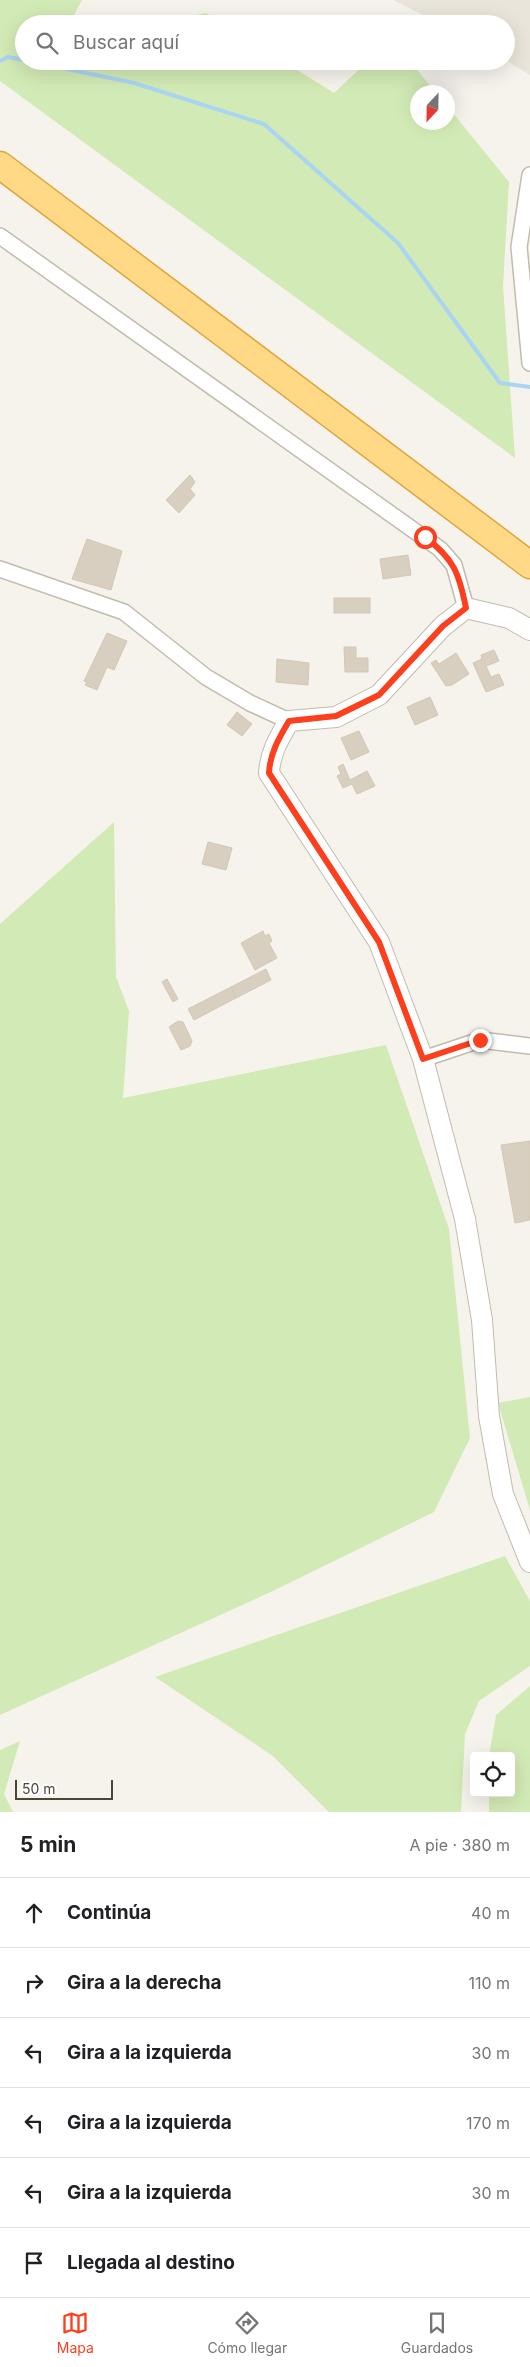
<!DOCTYPE html>
<html lang="es">
<head>
<meta charset="utf-8">
<style>
  :root { --surface:#fff; --page:#f2f2f2; --text:#202124; --muted:#757577; --line:#e0e0e0; --accent:#fc3f1d }
  body { margin:0; font-family:Inter,sans-serif; background:var(--page); color:var(--text) }
  .controls { position:absolute; right:15px; bottom:15px; display:grid; overflow:hidden; border-radius:5px; box-shadow:0 5px 20px #0002 }
  .controls button { width:45px; height:45px; display:grid; place-items:center; padding:0; border:0; border-bottom:1px solid var(--line); background:var(--surface); color:var(--text); font:25px sans-serif }
  .compass { position:absolute; left:410px; top:85px; width:45px; height:45px; border-radius:50%; background:var(--surface); box-shadow:0 5px 20px #0002; rotate:202deg }
  .scale { position:absolute; left:15px; bottom:12px; width:98px; box-sizing:border-box; padding-left:5px; border:2px solid #4b4439; border-top:0; font-size:14px; line-height:18px; white-space:nowrap; color:#4b4439; -webkit-text-stroke:4px #fff; paint-order:stroke }
  .stop { position:absolute; width:15px; height:15px; margin:-11px; border:4px solid #fc3f1d; border-radius:50%; background:#fff }
  .stop.end { background:#fc3f1d; border-color:#fff; box-shadow:0 1px 5px #0008 }
  .list { margin:0; padding:0; list-style:none }
  h2 { display:flex; justify-content:space-between; align-items:center; height:65px; margin:0; padding:0 20px; font-size:21px }
  h2 small { font-size:16px; font-weight:400; color:var(--muted) }
  .list li { display:grid; grid-template-columns:32px 1fr auto; gap:15px; align-items:center; box-sizing:border-box; height:70px; padding:0 20px; border-top:1px solid var(--line) }
  .list b { display:block; font-size:19px; white-space:nowrap }
  .list em { font-size:16px; font-style:normal; color:var(--muted) }
  .icon { flex:none; width:28px; height:28px; fill:none; stroke:currentColor; stroke-width:2; stroke-linecap:round; stroke-linejoin:round }
  .map { position:relative; flex:none; width:530px; height:1812px; overflow:hidden }
  .search { position:absolute; background:var(--surface); box-shadow:0 5px 20px #0002; left:15px; right:15px; top:15px; height:55px; display:flex; align-items:center; gap:12px; box-sizing:border-box; padding:0 18px; border-radius:28px; color:var(--muted); font-size:19px }
  .sheet { height:485px; background:var(--surface) }
  nav { display:flex; justify-content:space-around; align-items:center; box-sizing:border-box; height:70px; border-top:1px solid var(--line); background:var(--surface); font-size:14px; color:var(--muted) }
  nav a { display:grid; justify-items:center; gap:2px }
  nav .on { color:var(--accent) }
  .map>svg:first-child { display:block }
  .residential { fill:#eae5da }
  .green { fill:#d2eab5 }
  .lines { fill:none; stroke-linecap:round; stroke-linejoin:round }
  .stream { stroke:#a9d4f2; stroke-width:4 }
  .building { fill:#d8cfc1; stroke:#d3c7b4 }
  .minor-casing { stroke:#c2bbae; stroke-width:18 }
  .tertiary-casing { stroke:#c2bbae; stroke-width:22 }
  .trunk-casing { stroke:#e0a43c; stroke-width:29 }
  .minor { stroke:#fff; stroke-width:15 }
  .tertiary { stroke:#fff; stroke-width:20 }
  .trunk { stroke:#ffd985; stroke-width:26 }
  .route { stroke:#fc3f1d; stroke-width:6 }
</style>
</head>
<body>
<div class="map">
<svg width="530" height="1812" viewBox="0 0 530 1812">
  <rect width="100%" height="100%" fill="#f6f3ec"/>
  <!-- residential -->
  <polygon class="residential" points="393,0 530,0 530,75 506,60 506,24 441,24"/>
  <!-- green -->
  <g class="green">
    <polygon points="0,0 82,0 69,24 24,24 24,61 283,61 334,93 368,61 410,61 435,92 418,92 418,122 448,122 448,107 509,182 503,286 515,458 0,81"/>
    <polygon points="206,13 223,24 152,24"/>
    <polygon points="114,822 116,977 129,1011 123,1098 386,1045 449,1229 470,1438 434,1512 275,1590 0,1715 0,924"/>
    <polygon points="530,1397 530,1510 498,1403"/>
    <polygon points="505,1556 530,1601 530,1666 479,1701 465,1734 461,1812 329,1812 273,1756 155,1677"/>
    <polygon points="530,1686 530,1812 489,1812 489,1793 511,1793 511,1756 489,1756 496,1715"/>
    <polygon points="20,1741 4,1794 13,1812 0,1812 0,1750"/>
  </g>
  <g class="lines">
    <!-- stream -->
    <g class="stream">
      <polyline points="0,61 8,57 24,60"/>
      <polyline points="29,61 134,83 264,124 398,243 500,383 530,387"/>
    </g>
  </g>
  <!-- building -->
  <g class="building">
    <polygon points="190,475 195,482 190,489 195,495 179,513 166,500"/>
    <polygon points="87,539 122,551 111,590 72,579"/>
    <polygon points="408,555 411,575 383,579 380,559"/>
    <rect x="334" y="598" width="36" height="15"/>
    <polygon points="107,633 127,641 114,670 107,667 97,690 85,685 87,682 84,681"/>
    <polygon points="344,647 356,647 356,658 368,658 368,672 345,672"/>
    <polygon points="494,650 499,661 486,666 491,677 499,674 504,685 486,692 473,663 482,659 481,655"/>
    <polygon points="456,653 469,674 452,685 446,686 431,663 436,660 439,664"/>
    <polygon points="277,659 309,663 308,685 276,682"/>
    <polygon points="430,697 438,715 415,725 407,707"/>
    <polygon points="237,712 252,724 242,736 227,725"/>
    <polygon points="359,731 369,752 351,760 341,738"/>
    <polygon points="343,764 350,780 367,771 375,786 357,794 352,784 343,788 337,776 341,774 338,767"/>
    <polygon points="208,842 232,848 226,870 202,864"/>
    <polygon points="263,931 265,936 269,934 272,941 269,943 277,958 255,970 241,943"/>
    <polygon points="266,969 271,980 236,998 231,987"/>
    <polygon points="167,979 178,999 173,1002 162,982"/>
    <polygon points="231,987 236,998 194,1020 188,1009"/>
    <polygon points="178,1021 183,1022 192,1041 190,1046 181,1050 169,1027"/>
    <polygon points="530,1141 530,1220 515,1223 501,1145"/>
  </g>
  <g class="lines">
    <!-- minor casing -->
    <g class="minor-casing">
      <g id="minor">
        <polyline points="530,175 519,247 530,363"/>
        <polyline points="0,236 440,549 454,565 466,608"/>
        <polyline points="0,569 124,612 206,677 250,703 289,721"/>
        <polyline points="423,1059 480,1040 530,1046"/>
      </g>
    </g>
    <!-- tertiary casing -->
    <g class="tertiary-casing">
      <path id="tertiary" d="M530,630L509,618L466,608L443,626L379,695L336,717L289,721C279,738 270,753 269,773L379,942L423,1059L465,1219L482,1320L489,1416L503,1494L530,1562"/>
    </g>
    <!-- trunk casing -->
    <g class="trunk-casing">
      <polyline id="trunk" points="0,165 530,565"/>
    </g>
    <!-- minor -->
    <use href="#minor" class="minor"/>
    <!-- tertiary -->
    <use href="#tertiary" class="tertiary"/>
    <!-- trunk -->
    <use href="#trunk" class="trunk"/>
  </g>
  <g class="lines">
    <!-- route -->
    <path class="route" d="M425,537C454,559 459,573 466,608L443,626L379,695L336,716L289,721C279,738 270,753 269,773L379,942L423,1059L480,1040"/>
  </g>
</svg>
<div class="controls">
<button><svg class="icon" aria-label="locate" viewBox="0 0 24 24"><circle cx="12" cy="12" r="6"/><path d="M12 2v4M12 18v4M2 12h4M18 12h4"/></svg></button>
</div>
<svg class="compass" viewBox="-18 -18 36 36"><path d="M0-13l5 13h-10z" fill="#e53935"/><path d="M0 13l5-13h-10z" fill="#757577"/></svg>
<div class="scale">50 m</div>
<div class="stop" style="left:425px;top:537px"></div>
<div class="stop end" style="left:480px;top:1040px"></div>
<div class="search"><svg class="icon" aria-label="search" viewBox="0 0 24 24"><circle cx="10" cy="10" r="6"/><path d="M15 15l6 6"/></svg>Buscar aquí</div>
</div>
<section class="sheet">
<h2>5 min<small>A pie · 380 m</small></h2>
<ul class="list">
<li><svg class="icon" aria-label="ahead" viewBox="0 0 24 24"><path d="M12 20V5M6 11l6-6 6 6"/></svg><div><b>Continúa</b></div><em>40 m</em></li>
<li><svg class="icon" aria-label="right" viewBox="0 0 24 24"><path d="M7 20v-9h11M14 6l5 5-5 5"/></svg><div><b>Gira a la derecha</b></div><em>110 m</em></li>
<li><svg class="icon" aria-label="left" viewBox="0 0 24 24"><path d="M17 20v-9H6M10 6l-5 5 5 5"/></svg><div><b>Gira a la izquierda</b></div><em>30 m</em></li>
<li><svg class="icon" aria-label="left" viewBox="0 0 24 24"><path d="M17 20v-9H6M10 6l-5 5 5 5"/></svg><div><b>Gira a la izquierda</b></div><em>170 m</em></li>
<li><svg class="icon" aria-label="left" viewBox="0 0 24 24"><path d="M17 20v-9H6M10 6l-5 5 5 5"/></svg><div><b>Gira a la izquierda</b></div><em>30 m</em></li>
<li><svg class="icon" aria-label="arrive" viewBox="0 0 24 24"><path d="M6 21V4h12l-3 4 3 4H6"/></svg><div><b>Llegada al destino</b></div></li>
</ul>
</section>
<nav>
<a class="on"><svg class="icon" aria-label="map" viewBox="0 0 24 24"><path d="M3 6l6-2 6 2 6-2v14l-6 2-6-2-6 2zM9 4v14M15 6v14"/></svg>Mapa</a>
<a><svg class="icon" aria-label="directions" viewBox="0 0 24 24"><path d="M12 3l9 9-9 9-9-9zM9 14v-3h6M13 9l2 2-2 2"/></svg>Cómo llegar</a>
<a><svg class="icon" aria-label="saved" viewBox="0 0 24 24"><path d="M7 4h10v16l-5-4-5 4z"/></svg>Guardados</a>
</nav>
</body>
</html>
